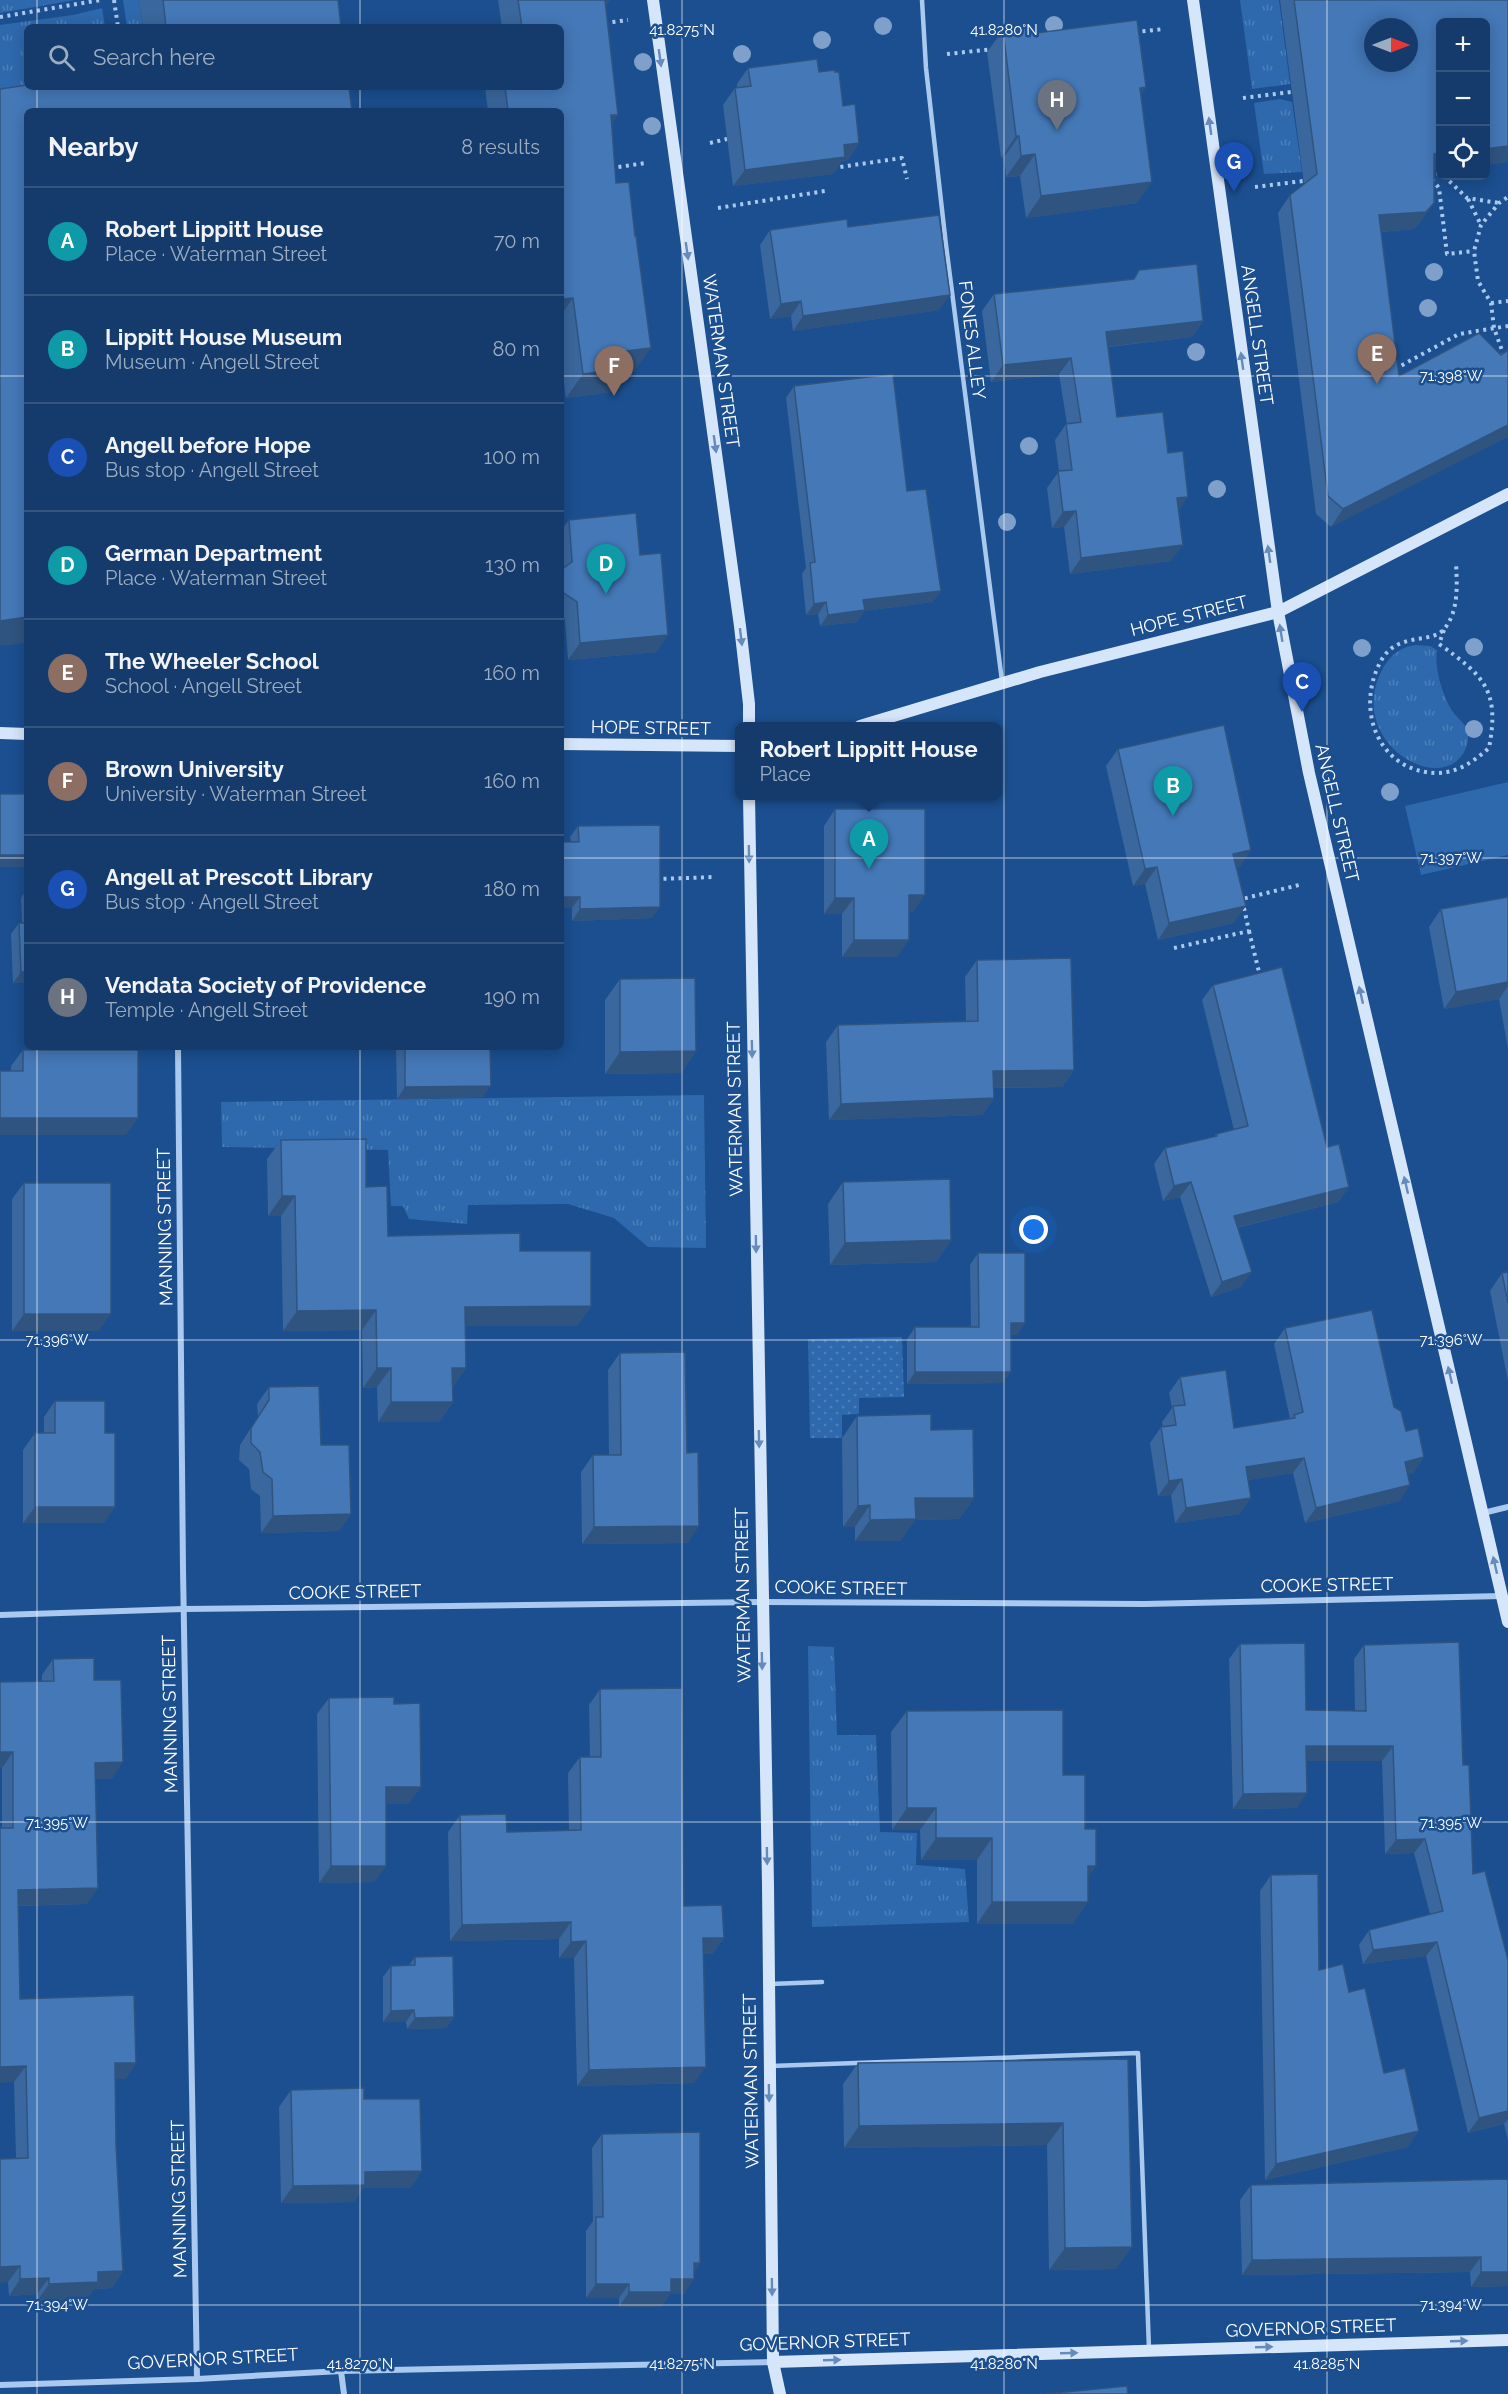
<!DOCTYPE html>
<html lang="en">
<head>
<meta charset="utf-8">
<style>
  :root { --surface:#143b6b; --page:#214673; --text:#f1f3f6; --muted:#9dadc1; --line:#33557e; --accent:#d6ab8b }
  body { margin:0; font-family:Raleway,sans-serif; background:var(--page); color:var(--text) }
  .controls { position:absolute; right:18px; top:18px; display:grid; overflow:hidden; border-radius:9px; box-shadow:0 3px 15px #0003 }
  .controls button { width:54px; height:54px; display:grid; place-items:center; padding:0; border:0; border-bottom:2px solid var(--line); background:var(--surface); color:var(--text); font:30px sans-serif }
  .compass { position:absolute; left:1364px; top:18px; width:54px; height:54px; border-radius:50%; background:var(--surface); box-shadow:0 3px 15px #0003; rotate:90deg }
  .you { position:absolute; left:1034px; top:1230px; width:21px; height:21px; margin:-15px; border:4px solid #fff; border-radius:50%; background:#1a73e8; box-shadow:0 0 0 9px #1a73e833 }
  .badge { display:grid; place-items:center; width:39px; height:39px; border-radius:50%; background:var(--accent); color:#fff; font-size:20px; font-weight:700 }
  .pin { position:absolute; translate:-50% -50px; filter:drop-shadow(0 2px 3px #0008) }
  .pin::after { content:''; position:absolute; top:32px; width:21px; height:18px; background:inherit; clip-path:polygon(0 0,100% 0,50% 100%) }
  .popup { position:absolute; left:735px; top:722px; width:267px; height:78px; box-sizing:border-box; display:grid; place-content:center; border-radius:9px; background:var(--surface); filter:drop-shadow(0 2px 4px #0005); font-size:20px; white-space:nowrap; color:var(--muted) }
  .popup b { font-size:22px; color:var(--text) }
  .popup::after { content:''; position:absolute; left:50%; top:100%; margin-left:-12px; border:12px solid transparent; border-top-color:var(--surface) }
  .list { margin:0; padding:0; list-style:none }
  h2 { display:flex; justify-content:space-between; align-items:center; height:78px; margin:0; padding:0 24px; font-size:26px }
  h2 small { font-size:20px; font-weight:400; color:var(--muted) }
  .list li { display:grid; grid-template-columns:39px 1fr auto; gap:18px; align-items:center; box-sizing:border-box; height:108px; padding:0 24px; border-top:2px solid var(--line) }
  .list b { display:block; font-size:22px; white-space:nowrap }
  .list p { margin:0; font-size:20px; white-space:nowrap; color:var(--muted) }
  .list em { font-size:20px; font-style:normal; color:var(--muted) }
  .icon { flex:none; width:33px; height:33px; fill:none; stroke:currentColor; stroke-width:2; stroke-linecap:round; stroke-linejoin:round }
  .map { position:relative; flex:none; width:1508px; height:2394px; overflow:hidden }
  .search { position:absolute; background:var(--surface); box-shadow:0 3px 15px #0003; left:24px; top:24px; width:540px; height:66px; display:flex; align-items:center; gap:15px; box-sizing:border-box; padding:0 21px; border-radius:9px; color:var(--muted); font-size:22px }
  .panel { position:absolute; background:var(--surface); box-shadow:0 3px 15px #0003; left:24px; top:108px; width:540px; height:942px; border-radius:9px }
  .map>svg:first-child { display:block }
  .grass { fill:url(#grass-tufts) }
  .park { fill:url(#park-dots) }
  .pitch { fill:#2e69ad }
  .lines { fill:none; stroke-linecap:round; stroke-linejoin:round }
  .path { stroke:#a9c9ee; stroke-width:4; stroke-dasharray:3 4.5; stroke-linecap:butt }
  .lane { stroke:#a9c9ee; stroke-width:4.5 }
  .street { stroke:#a9c9ee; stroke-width:6 }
  .secondary { stroke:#d6e6fa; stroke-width:12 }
  .tree { fill:#7ea0ca }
  .wall { fill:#3a679d }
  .shaded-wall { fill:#305480 }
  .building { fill:#4478b7; stroke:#305480; stroke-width:1.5; fill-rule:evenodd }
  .oneway { fill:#668bba }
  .ticks { fill:none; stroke:#fff; stroke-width:1.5; stroke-opacity:0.45 }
  .labels { text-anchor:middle; stroke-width:5; stroke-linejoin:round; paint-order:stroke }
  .street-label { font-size:18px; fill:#fff; stroke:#1b4f8f }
  .ticks-label { font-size:15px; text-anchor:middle; fill:#fff; stroke:#1b4f8f; stroke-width:5; stroke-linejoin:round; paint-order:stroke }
</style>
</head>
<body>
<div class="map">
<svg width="1508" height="2394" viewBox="0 0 1508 2394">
  <defs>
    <pattern id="grass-tufts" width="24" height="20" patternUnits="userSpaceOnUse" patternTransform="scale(1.5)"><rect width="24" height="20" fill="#2e69ad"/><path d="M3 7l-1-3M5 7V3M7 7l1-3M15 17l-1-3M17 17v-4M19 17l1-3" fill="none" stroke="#4d80b9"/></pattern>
    <pattern id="park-dots" width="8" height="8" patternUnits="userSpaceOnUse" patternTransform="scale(1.5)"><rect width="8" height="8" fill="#2e69ad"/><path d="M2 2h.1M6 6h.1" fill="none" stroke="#4d80b9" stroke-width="1.8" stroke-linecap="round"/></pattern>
  </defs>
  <rect width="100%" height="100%" fill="#1b4f8f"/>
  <!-- grass -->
  <g class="grass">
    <polygon points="0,0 75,0 0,13"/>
    <polygon points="123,0 139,0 143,27 127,27"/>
    <polygon points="1240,0 1279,0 1290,84 1252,89"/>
    <polygon points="102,8 105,27 27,27 27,87 115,87 0,105 0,25 73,15"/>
    <polygon points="1280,99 1292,102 1302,172 1264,174 1254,103"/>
    <path d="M1415,645L1430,646L1437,650C1434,668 1443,697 1453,712C1457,718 1465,723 1467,730C1469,735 1468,742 1466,748C1445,799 1346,745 1381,672C1389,656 1398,648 1415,645Z"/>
    <polygon points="704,1095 706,1248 648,1247 614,1218 568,1204 468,1205 467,1224 409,1219 403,1206 391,1206 388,1150 222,1147 221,1102"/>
    <polygon points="808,1646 834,1647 837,1735 876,1735 880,1832 917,1833 916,1865 965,1869 969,1922 812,1927"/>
  </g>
  <!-- park -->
  <polygon class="park" points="902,1337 904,1397 859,1398 859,1414 842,1415 842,1438 810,1438 808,1339"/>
  <!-- pitch -->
  <polygon class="pitch" points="1508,782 1508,855 1421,875 1405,806"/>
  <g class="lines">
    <!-- path -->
    <g class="path">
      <polyline points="114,0 118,27"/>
      <polyline points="0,17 101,0"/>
      <polyline points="605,23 628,20"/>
      <polyline points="1135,32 1164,29"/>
      <polyline points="947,54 994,49"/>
      <polyline points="1243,98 1291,92"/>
      <polyline points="710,143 727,139"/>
      <polyline points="611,168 646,163"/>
      <polyline points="833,168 902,158 907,179"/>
      <polyline points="1429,174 1440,173"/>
      <polyline points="1444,176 1467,198 1499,203"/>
      <polyline points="1432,179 1439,188 1447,254 1474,251"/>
      <polyline points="1255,187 1303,181"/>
      <polyline points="1468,199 1481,225"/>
      <polyline points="718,208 825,191"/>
      <polyline points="1491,303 1508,301"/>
      <polyline points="1504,356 1494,328 1491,303 1478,281 1474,251 1481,225 1499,203 1508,197"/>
      <polyline points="1395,369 1459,334 1508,326"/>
      <path d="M1444,630L1439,644C1484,676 1500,690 1489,748C1474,761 1458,773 1437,773C1377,772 1354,707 1382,659C1399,631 1433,645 1445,628C1459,610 1457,584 1456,562"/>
      <polyline points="656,879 715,877"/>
      <polyline points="1249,931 1259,972"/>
      <polyline points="1174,948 1249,931 1242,899 1303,884"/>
    </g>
    <!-- lane -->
    <g class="lane">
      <polyline points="922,0 926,68 946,245 1002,681"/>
      <polyline points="770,1984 822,1982"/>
      <polyline points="771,2066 1138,2053 1149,2349"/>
    </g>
    <!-- street -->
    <g class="street">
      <polyline points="178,1047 183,1570 197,2379"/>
      <polyline points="1483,1513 1508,1507"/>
      <polyline points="0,1615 183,1609 372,1607 761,1602 1144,1604 1502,1596"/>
      <polyline points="341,2371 344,2394"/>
      <polyline points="0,2385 197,2379 341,2371 773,2362"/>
    </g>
    <!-- secondary -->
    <g class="secondary">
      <polyline points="653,0 740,626 749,704 749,726"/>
      <polyline points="1193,0 1278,612 1309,773 1508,1622"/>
      <polyline points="860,726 1040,672 1278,612 1508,494"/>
      <polyline points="0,733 27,734"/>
      <polyline points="561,744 740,746"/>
      <polyline points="749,796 768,1885 773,2362 780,2394"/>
      <polyline points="773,2362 1508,2340"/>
    </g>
  </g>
  <!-- trees -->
  <g class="tree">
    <circle cx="1054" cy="25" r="9"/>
    <circle cx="883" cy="26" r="9"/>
    <circle cx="822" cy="40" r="9"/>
    <circle cx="742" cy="54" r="9"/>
    <circle cx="643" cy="62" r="9"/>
    <circle cx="652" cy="126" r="9"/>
    <circle cx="1434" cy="272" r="9"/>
    <circle cx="1428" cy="308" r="9"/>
    <circle cx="1196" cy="352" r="9"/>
    <circle cx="1029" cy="446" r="9"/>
    <circle cx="1217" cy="489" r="9"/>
    <circle cx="1007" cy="522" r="9"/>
    <circle cx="1474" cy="647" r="9"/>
    <circle cx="1362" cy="648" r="9"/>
    <circle cx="1474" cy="729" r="9"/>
    <circle cx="1390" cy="792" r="9"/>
  </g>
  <!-- wall -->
  <g class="wall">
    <polygon points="139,0 338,0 341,27 143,27"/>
    <polygon points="498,0 610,0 606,6 611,124 634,372 624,373 611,392 566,398 561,360 561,111 488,111 485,87 561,87 561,27 502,27"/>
    <polygon points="1280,0 1508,0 1508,162 1485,165 1485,22 1440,22 1440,170 1434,170 1422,220 1414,229 1381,232 1399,376 1479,333 1331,527 1316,514 1278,213 1290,195 1304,184"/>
    <polygon points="1003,30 1037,33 1146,87 1141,94 1137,203 1026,218 1020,176 1006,177 1004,157 1001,158 987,52"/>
    <polygon points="748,68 819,72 843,106 859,143 848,160 842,161 833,174 733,186 723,105 735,88 737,88 737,84"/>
    <polygon points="848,227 939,310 793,331 791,316 770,319 760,245 770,230"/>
    <polygon points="1139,270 1203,321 1192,337 1108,347 1117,417 1168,453 1178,511 1171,561 1070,574 1064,527 1052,528 1047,488 1059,471 1055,440 1066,424 1067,424 1059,374 991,382 982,311 994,294 1133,279"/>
    <polygon points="794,386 907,491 933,602 864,611 857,622 820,626 818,614 806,615 802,574 806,568 786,398"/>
    <polygon points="569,520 640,555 657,652 568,660 565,619 561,616 561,530"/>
    <polygon points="1118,749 1240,867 1236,867 1234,923 1158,940 1145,884 1133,886 1106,766"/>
    <polygon points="835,809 913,912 909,912 897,957 842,957 842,914 824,914 824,826"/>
    <polygon points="578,826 652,918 572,921 572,908 561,908 561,842 571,842 570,837"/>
    <polygon points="27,889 27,995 26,995 26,983 13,983 11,934 19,923 22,923 21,898"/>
    <polygon points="1508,897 1508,1049 1499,999 1444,1009 1429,927 1441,909"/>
    <polygon points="977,960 1074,1070 1062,1087 994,1088 994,1098 982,1115 829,1120 826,1042 838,1025 966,1021 965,977"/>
    <polygon points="620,979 696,1051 681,1073 605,1074 605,1000"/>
    <polygon points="1213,985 1327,1147 1349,1187 1338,1202 1237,1228 1241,1287 1211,1297 1180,1197 1163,1201 1154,1164 1165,1148 1214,1137 1216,1134 1234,1130 1202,1000"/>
    <polygon points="396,1047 490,1047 483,1097 397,1099"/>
    <polygon points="23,1050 126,1135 0,1135 11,1071 11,1066"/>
    <polygon points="281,1140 366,1187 388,1236 520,1251 591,1306 577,1326 466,1326 466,1368 452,1388 453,1402 439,1422 378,1422 377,1387 363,1388 362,1330 283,1331 281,1216 268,1216 267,1159"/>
    <polygon points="843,1182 951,1240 936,1262 830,1265 828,1204"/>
    <polygon points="24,1183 99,1331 12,1331 12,1199"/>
    <polygon points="978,1253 1025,1323 1017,1335 1011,1335 1003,1383 907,1384 907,1339 915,1327 971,1327 970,1265"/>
    <polygon points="1508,1272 1508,1381 1490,1291 1502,1273"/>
    <polygon points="1285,1328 1394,1407 1406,1431 1424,1457 1413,1473 1408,1474 1400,1501 1305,1523 1293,1473 1248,1480 1240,1514 1175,1523 1171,1495 1158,1496 1150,1443 1161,1427 1163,1427 1162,1422 1172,1408 1169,1393 1180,1377 1234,1428 1290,1419 1274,1344"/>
    <polygon points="620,1353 688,1543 582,1544 581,1472 593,1455 609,1455 608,1370"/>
    <polygon points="269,1387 321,1445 351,1514 339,1531 261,1533 260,1496 251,1489 249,1469 239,1460 240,1445 258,1417 257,1404"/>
    <polygon points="55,1401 104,1523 23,1523 23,1450 35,1433 44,1433 44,1417"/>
    <polygon points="857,1416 931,1430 974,1498 959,1519 915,1520 900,1541 855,1541 855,1527 843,1527 842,1438"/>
    <polygon points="1240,1644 1306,1710 1355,1710 1354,1659 1364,1645 1463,1765 1473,1874 1508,1960 1508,2141 1504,2124 1468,2133 1426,1956 1363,1964 1359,1945 1369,1930 1430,1914 1414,1853 1385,1854 1382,1761 1307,1761 1297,1808 1233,1809 1229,1659"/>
    <polygon points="53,1659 94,1680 112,1779 96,1779 87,1904 18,1906 20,1999 136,2063 125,2079 115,2079 116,2145 123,2271 112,2288 94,2289 87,2298 37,2301 37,2294 9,2296 8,2282 16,2158 14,2082 2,1828 2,1768 0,1768 0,1682 42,1681 42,1675"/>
    <polygon points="600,1689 684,1906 724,1938 712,1954 703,1954 694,2083 577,2086 574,1958 559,1958 559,1939 450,1941 448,1832 460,1815 507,1832 569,1830 568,1773 580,1757 590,1757 589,1705"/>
    <polygon points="329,1698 394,1704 409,1804 386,1804 386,1866 374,1882 319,1883 317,1714"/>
    <polygon points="907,1711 1063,1775 1085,1829 1096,1866 1088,1877 1073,1924 977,1924 977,1860 921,1860 920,1830 892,1830 891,1732"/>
    <polygon points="1271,1875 1319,1970 1349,1992 1384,2073 1408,2147 1265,2180 1260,1891"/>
    <polygon points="415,1957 454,2017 446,2028 407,2029 406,2022 383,2022 383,1977 391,1966 409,1965"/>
    <polygon points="1128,2059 1116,2269 1049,2270 1047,2145 844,2148 843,2084 858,2063"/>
    <polygon points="291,2090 364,2099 422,2171 410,2188 363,2188 354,2202 281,2203 279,2107"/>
    <polygon points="602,2134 700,2263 694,2272 684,2294 670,2294 661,2307 619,2307 619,2298 586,2298 586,2231 593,2221 592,2148"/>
    <polygon points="1508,2179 1508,2286 1471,2287 1470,2272 1242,2275 1240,2200 1251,2185"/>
  </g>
  <!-- shaded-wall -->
  <g class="shaded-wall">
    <polygon points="593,0 610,0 606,6"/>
    <polygon points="1146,87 1131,109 1140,88"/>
    <polygon points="611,115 618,115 601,139"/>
    <polygon points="1016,136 1019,136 1004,157 1001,158"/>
    <polygon points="859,143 848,160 842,161 833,174 733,186 745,170 844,145"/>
    <polygon points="1508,146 1508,162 1485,165 1485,149"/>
    <polygon points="1035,154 1020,176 1006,177 1021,156"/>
    <polygon points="1434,154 1440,154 1440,170 1422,172"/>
    <polygon points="1152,182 1137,203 1026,218 1041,196"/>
    <polygon points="1434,203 1422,220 1414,229 1367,233 1379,215"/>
    <polygon points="950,295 939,310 793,331 803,316"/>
    <polygon points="573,298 561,315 561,299"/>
    <polygon points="801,301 791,316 770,319 781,304"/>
    <polygon points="1203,321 1192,337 1095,348 1106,332"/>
    <polygon points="651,348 634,372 624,373 611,392 566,398 583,374 626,351"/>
    <polygon points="1071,358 1059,374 991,382 1003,365"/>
    <polygon points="1508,425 1508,437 1331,527 1343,509"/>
    <polygon points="1188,497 1177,513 1177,498"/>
    <polygon points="1076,511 1064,527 1052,528 1063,512"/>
    <polygon points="1183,545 1171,561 1070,574 1081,558"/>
    <polygon points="941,591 933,602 864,611 857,622 820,626 828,615 863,600"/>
    <polygon points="826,602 818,614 806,615 814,604"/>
    <polygon points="27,617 27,643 0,646 0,621"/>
    <polygon points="668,635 657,652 568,660 580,643"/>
    <polygon points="1251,850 1240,867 1222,871 1233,854"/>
    <rect x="0" y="855" width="27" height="12"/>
    <polygon points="1157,867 1145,884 1133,886 1145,869"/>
    <polygon points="909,895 925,895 913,912 897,912"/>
    <polygon points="561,897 580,897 572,908 561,908"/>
    <polygon points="835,898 854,898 842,914 824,914"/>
    <polygon points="1246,906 1234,923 1158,940 1169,923"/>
    <polygon points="660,907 652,918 572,921 580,909"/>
    <polygon points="854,940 909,940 897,957 842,957"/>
    <polygon points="21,972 27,972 27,981 26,983 13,983"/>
    <polygon points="1508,982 1508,986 1499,999 1444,1009 1456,992"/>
    <polygon points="696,1051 681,1073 605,1074 620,1052"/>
    <polygon points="1074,1070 1062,1087 981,1088 993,1071"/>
    <polygon points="491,1086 483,1097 397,1099 405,1087"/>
    <polygon points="994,1098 982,1115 829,1120 841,1104"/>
    <polygon points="0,1118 138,1118 126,1135 0,1135"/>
    <polygon points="1191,1182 1180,1197 1163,1201 1174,1186"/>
    <polygon points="1349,1187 1338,1202 1223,1231 1234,1216"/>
    <polygon points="282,1196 295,1196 281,1216 268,1216"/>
    <polygon points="951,1240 936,1262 830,1265 845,1243"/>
    <polygon points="1252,1272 1241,1287 1211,1297 1222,1282"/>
    <polygon points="591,1306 577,1326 451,1326 465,1307"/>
    <polygon points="376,1310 362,1330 283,1331 297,1311"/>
    <polygon points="24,1314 111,1314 99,1331 12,1331"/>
    <polygon points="1011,1323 1025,1323 1017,1335 1003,1335"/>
    <polygon points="377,1368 391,1368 377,1387 363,1388"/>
    <polygon points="452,1368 466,1368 452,1388"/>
    <polygon points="915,1372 1011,1372 1003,1383 907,1384"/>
    <polygon points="391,1402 453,1402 439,1422 378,1422"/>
    <polygon points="1424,1457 1413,1473 1394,1478 1405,1462"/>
    <polygon points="1304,1458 1293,1473 1235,1482 1246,1467"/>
    <polygon points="1182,1479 1171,1495 1158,1496 1169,1481"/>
    <polygon points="1410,1485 1400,1501 1305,1523 1316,1508"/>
    <polygon points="915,1498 974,1498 959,1519 915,1520 900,1541 855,1541 870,1520"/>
    <polygon points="1251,1498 1240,1514 1175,1523 1186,1508"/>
    <polygon points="870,1505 855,1527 843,1527 858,1506"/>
    <polygon points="35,1507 115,1507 104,1523 23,1523"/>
    <polygon points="351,1514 339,1531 261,1533 273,1516"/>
    <polygon points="699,1526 688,1543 582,1544 594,1527"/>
    <polygon points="1306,1746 1393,1746 1382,1761 1296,1761"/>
    <polygon points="0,1752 13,1752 2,1768 0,1768"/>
    <polygon points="123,1762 112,1779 84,1779 95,1763"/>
    <polygon points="386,1787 421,1787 409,1804 374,1804"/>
    <polygon points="1307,1793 1297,1808 1233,1809 1243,1794"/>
    <polygon points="907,1808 936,1808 920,1830 892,1830"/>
    <polygon points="936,1838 992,1838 977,1860 921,1860"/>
    <polygon points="1425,1839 1414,1853 1385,1854 1396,1840"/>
    <polygon points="331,1866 386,1866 374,1882 319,1883"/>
    <polygon points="1088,1866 1096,1866 1081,1888"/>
    <polygon points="98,1888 87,1904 6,1906 18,1890"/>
    <polygon points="992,1902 1088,1902 1073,1924 977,1924"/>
    <polygon points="571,1922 559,1939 450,1941 462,1925"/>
    <polygon points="703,1938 724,1938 712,1954 691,1955"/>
    <polygon points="586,1941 574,1958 559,1958 571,1942"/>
    <polygon points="1437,1942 1426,1956 1363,1964 1373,1950"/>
    <polygon points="414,2010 406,2022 383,2022 391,2011"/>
    <polygon points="454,2017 446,2028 407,2029 415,2018"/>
    <polygon points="115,2063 136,2063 125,2079 103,2080"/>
    <polygon points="26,2066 14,2082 0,2083 0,2067"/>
    <polygon points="706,2067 694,2083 577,2086 589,2070"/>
    <polygon points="1508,2111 1508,2119 1504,2124 1468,2133 1479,2118"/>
    <polygon points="1063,2123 1047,2145 844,2148 859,2126"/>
    <polygon points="1419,2131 1408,2147 1265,2180 1276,2164"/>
    <polygon points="422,2171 410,2188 363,2188 354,2202 281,2203 293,2186 365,2172"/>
    <polygon points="1132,2247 1116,2269 1049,2270 1065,2248"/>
    <polygon points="1481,2257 1470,2272 1242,2275 1252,2260"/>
    <polygon points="694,2263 700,2263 690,2278"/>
    <polygon points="20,2266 8,2282 0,2283 0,2267"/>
    <polygon points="123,2271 112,2288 94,2289 87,2298 37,2301 49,2284 98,2272"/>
    <polygon points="1481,2272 1508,2272 1508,2286 1471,2287"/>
    <polygon points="49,2278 37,2294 9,2296 20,2279"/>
    <polygon points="671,2279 694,2279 684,2294 670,2294 661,2307 619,2307 629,2292"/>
    <polygon points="596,2284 629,2284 619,2298 586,2298"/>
  </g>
  <!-- building -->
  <g class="building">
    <polygon points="163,0 338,0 341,27 166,27"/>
    <polygon points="518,0 605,0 618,115 611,115 616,183 629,182 635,236 636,236 651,348 626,351 628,368 583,374 573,298 561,299 561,111 508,111 505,87 561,87 561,27 522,27"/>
    <path d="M1294,0H1508V146L1485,149V22H1440V154H1434V203L1426,212L1379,215L1399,376L1479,333L1501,355L1508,350V425L1343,509L1328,496L1290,195L1317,174ZM1373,27H1409V63H1373Z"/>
    <polygon points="1137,20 1146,87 1140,88 1152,182 1041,196 1035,154 1021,156 1019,136 1016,136 1003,30 1037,26 1037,33"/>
    <polygon points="817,59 819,72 835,70 835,72 839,72 843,106 855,104 859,143 844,145 845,157 745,170 735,88 751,86 748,68"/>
    <polygon points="27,85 27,87 349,87 352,111 27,111 27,617 0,621 0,89"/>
    <polygon points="939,215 950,295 803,316 801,301 781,304 770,230 847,219 848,227"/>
    <polygon points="1197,264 1203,321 1106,332 1117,417 1163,412 1168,453 1183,451 1188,497 1177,498 1183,545 1081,558 1076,511 1063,512 1058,471 1072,470 1066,424 1081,422 1071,358 1003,365 994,294 1134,279 1139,270"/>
    <polygon points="893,374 907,491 926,489 941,591 863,600 865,610 828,615 826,602 814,604 810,563 815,562 794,386"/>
    <polygon points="636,513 640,555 661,553 668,635 580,643 577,602 561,591 561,572 562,569 572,562 569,520"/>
    <polygon points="1224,725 1251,850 1233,854 1246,906 1169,923 1157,867 1145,869 1118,749"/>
    <rect x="0" y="794" width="27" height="61"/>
    <polygon points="835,809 925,809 925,895 909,895 909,940 854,940 854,898 835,898"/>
    <polygon points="660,825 660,907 580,909 580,897 561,897 561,842 579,842 578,826"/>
    <polygon points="1508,897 1508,982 1456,992 1441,909"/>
    <polygon points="19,923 27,923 27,972 21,972"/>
    <polygon points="1071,958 1074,1070 993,1071 994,1098 841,1104 838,1025 978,1021 977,960"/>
    <polygon points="1282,967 1327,1147 1339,1144 1349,1187 1234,1216 1252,1272 1222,1282 1191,1182 1174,1186 1165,1148 1217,1136 1216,1134 1248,1126 1213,985"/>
    <polygon points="695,978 696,1051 620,1052 620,979"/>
    <polygon points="405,1047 490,1047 491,1086 405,1087"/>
    <polygon points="23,1050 138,1050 138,1118 0,1118 0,1071 23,1071"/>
    <polygon points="366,1139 366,1187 387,1186 388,1236 520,1233 520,1251 591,1251 591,1306 465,1307 466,1368 452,1368 453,1402 391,1402 391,1368 377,1368 376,1310 297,1311 295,1196 282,1196 281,1140"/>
    <polygon points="950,1179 951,1240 845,1243 843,1182"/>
    <rect x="24" y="1183" width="87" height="131"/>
    <polygon points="978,1253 1025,1253 1025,1323 1011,1323 1011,1372 915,1372 915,1327 979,1327"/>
    <polygon points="1508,1272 1508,1303 1502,1273"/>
    <polygon points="1372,1310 1394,1407 1401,1411 1406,1431 1418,1428 1424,1457 1405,1462 1410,1485 1316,1508 1304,1458 1246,1467 1251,1498 1186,1508 1182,1479 1169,1481 1161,1427 1176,1425 1173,1406 1185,1405 1180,1377 1226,1370 1234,1428 1295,1418 1294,1415 1303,1412 1285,1328"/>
    <polygon points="685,1352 687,1453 698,1452 699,1526 594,1527 593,1455 621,1455 620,1353"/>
    <polygon points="319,1386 321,1445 349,1445 351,1514 273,1516 272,1479 263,1472 260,1452 251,1443 251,1428 269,1400 269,1387"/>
    <polygon points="55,1401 105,1401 105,1433 115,1433 115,1507 35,1507 35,1433 55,1433"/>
    <polygon points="931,1414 931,1430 973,1429 974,1498 915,1498 916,1519 870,1520 870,1505 858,1506 857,1416"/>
    <polygon points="1459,1642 1463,1765 1469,1765 1473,1874 1485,1871 1508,1960 1508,2111 1479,2118 1437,1942 1373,1950 1369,1930 1443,1911 1425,1839 1396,1840 1393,1746 1306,1746 1307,1793 1243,1794 1240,1644 1305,1643 1306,1710 1366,1711 1364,1645"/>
    <polygon points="94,1658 94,1680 121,1680 123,1762 95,1763 98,1888 18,1890 20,1999 134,1995 136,2063 115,2063 116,2145 123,2271 98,2272 98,2282 49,2284 49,2278 20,2279 20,2266 0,2267 0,2159 28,2158 26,2066 0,2067 0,1828 13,1828 13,1752 0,1752 0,1682 54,1681 53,1659"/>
    <polygon points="682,1688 684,1906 722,1905 724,1938 703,1938 706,2067 589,2070 586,1941 571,1942 571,1922 462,1925 460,1815 506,1814 507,1832 581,1830 580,1757 601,1757 600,1689"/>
    <polygon points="394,1697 394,1704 420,1703 421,1787 386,1787 386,1866 331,1866 329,1698"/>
    <polygon points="1063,1710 1063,1775 1085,1775 1085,1829 1096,1829 1096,1866 1088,1866 1088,1902 992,1902 992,1838 936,1838 936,1808 907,1808 907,1711"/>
    <polygon points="1318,1874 1319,1970 1343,1964 1349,1992 1365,1988 1384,2073 1405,2068 1419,2131 1276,2164 1271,1875"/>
    <polygon points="453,1956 454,2017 415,2018 414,2010 391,2011 391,1966 415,1965 415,1957"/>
    <polygon points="1128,2059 1132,2247 1065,2248 1063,2123 859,2126 858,2063"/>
    <polygon points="364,2088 364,2099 420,2099 422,2171 365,2172 365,2185 293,2186 291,2090"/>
    <polygon points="700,2132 700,2263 694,2263 694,2279 671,2279 671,2292 629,2292 629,2284 596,2284 596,2217 603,2217 602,2134"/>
    <polygon points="1508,2179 1508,2272 1481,2272 1481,2257 1252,2260 1251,2185"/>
    <polygon points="1127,2386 1128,2394 1046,2394"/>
  </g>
  <!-- one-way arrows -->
  <defs><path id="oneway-solid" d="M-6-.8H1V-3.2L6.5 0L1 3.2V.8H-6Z" transform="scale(1.5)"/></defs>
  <g class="oneway">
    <use href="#oneway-solid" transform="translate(660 58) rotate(82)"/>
    <use href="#oneway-solid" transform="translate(1210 126) rotate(-98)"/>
    <use href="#oneway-solid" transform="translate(687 251) rotate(82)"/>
    <use href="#oneway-solid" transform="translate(1242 361) rotate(-98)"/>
    <use href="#oneway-solid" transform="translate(715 444) rotate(82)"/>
    <use href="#oneway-solid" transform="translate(1269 554) rotate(-98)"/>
    <use href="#oneway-solid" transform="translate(1281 633) rotate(-99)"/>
    <use href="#oneway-solid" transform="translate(741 637) rotate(83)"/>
    <use href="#oneway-solid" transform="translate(749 854) rotate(89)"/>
    <use href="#oneway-solid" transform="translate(1361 995) rotate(-103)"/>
    <use href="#oneway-solid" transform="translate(752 1049) rotate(89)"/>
    <use href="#oneway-solid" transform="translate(1406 1185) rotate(-103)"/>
    <use href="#oneway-solid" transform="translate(756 1244) rotate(89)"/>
    <use href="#oneway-solid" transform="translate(1450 1375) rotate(-103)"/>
    <use href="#oneway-solid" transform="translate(759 1439) rotate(89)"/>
    <use href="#oneway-solid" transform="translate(1495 1565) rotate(-103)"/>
    <use href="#oneway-solid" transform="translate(762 1661) rotate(89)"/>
    <use href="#oneway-solid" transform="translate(767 1856) rotate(89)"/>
    <use href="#oneway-solid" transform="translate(769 2093) rotate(89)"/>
    <use href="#oneway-solid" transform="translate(772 2287) rotate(89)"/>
    <use href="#oneway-solid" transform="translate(1459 2341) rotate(-2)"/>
    <use href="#oneway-solid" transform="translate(1264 2347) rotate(-2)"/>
    <use href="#oneway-solid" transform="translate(1069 2353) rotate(-2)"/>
    <use href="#oneway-solid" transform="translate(832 2360) rotate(-2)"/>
  </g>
  <!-- ticks -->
  <path class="ticks" d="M37,0V27M360,0V27M682,0V2394M1004,0V2394M1327,0V2394M37,87V111M360,87V111M0,376H27M561,376H1508M0,858H27M561,858H1508M37,1047V2394M360,1047V2394M0,1340H1508M0,1822H1508M0,2305H1508"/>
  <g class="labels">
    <!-- street labels -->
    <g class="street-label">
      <text transform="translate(1257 335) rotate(82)" y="6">ANGELL STREET</text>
      <text transform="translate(972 340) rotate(83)" y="6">FONES ALLEY</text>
      <text transform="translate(721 361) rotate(82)" y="6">WATERMAN STREET</text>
      <text transform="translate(1189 616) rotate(-14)" y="6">HOPE STREET</text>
      <text transform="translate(651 728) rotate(1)" y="6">HOPE STREET</text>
      <text transform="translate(1337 813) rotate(77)" y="6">ANGELL STREET</text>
      <text transform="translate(735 1109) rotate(-91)" y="6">WATERMAN STREET</text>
      <text transform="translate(165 1227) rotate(-91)" y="6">MANNING STREET</text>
      <text transform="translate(1327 1585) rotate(-1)" y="6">COOKE STREET</text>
      <text transform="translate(841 1588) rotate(1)" y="6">COOKE STREET</text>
      <text transform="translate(355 1592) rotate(-1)" y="6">COOKE STREET</text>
      <text transform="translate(743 1595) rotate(-91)" y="6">WATERMAN STREET</text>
      <text transform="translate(170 1714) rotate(-91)" y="6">MANNING STREET</text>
      <text transform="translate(751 2081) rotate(-91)" y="6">WATERMAN STREET</text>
      <text transform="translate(179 2199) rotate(-91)" y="6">MANNING STREET</text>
      <text transform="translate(1311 2328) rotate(-2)" y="6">GOVERNOR STREET</text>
      <text transform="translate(825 2342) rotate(-2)" y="6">GOVERNOR STREET</text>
      <text transform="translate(213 2359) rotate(-3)" y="6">GOVERNOR STREET</text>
    </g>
  </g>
  <g class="ticks-label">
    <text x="682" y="35">41.8275°N</text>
    <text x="1004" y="35">41.8280°N</text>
    <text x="1451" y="381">71.398°W</text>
    <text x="1451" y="863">71.397°W</text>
    <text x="1451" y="1345">71.396°W</text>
    <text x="57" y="1345">71.396°W</text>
    <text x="1451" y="1828">71.395°W</text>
    <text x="57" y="1828">71.395°W</text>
    <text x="1451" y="2310">71.394°W</text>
    <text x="57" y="2310">71.394°W</text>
    <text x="360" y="2369">41.8270°N</text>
    <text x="682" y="2369">41.8275°N</text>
    <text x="1004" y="2369">41.8280°N</text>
    <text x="1327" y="2369">41.8285°N</text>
  </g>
</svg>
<div class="controls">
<button>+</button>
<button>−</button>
<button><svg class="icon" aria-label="locate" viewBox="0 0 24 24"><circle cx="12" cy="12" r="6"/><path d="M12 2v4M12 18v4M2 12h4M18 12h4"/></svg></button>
</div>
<svg class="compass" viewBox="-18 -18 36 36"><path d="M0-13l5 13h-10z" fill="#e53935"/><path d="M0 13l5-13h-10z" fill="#9dadc1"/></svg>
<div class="you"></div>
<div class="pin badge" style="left:869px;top:869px;background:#0f9aa8">A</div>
<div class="popup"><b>Robert Lippitt House</b>Place</div>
<div class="pin badge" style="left:1173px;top:816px;background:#0f9aa8">B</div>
<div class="pin badge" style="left:1302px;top:712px;background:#1a4fb4">C</div>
<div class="pin badge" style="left:606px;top:594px;background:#0f9aa8">D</div>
<div class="pin badge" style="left:1377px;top:384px;background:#8d6e63">E</div>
<div class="pin badge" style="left:614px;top:396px;background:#8d6e63">F</div>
<div class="pin badge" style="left:1234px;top:192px;background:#1a4fb4">G</div>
<div class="pin badge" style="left:1057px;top:130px;background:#6b7280">H</div>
<div class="search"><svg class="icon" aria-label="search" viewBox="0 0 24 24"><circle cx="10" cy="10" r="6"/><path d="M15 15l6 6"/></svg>Search here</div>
<section class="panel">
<h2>Nearby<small>8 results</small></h2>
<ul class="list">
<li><span class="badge" style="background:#0f9aa8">A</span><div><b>Robert Lippitt House</b><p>Place · Waterman Street</p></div><em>70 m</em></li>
<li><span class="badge" style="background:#0f9aa8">B</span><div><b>Lippitt House Museum</b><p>Museum · Angell Street</p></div><em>80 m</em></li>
<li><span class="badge" style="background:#1a4fb4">C</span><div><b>Angell before Hope</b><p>Bus stop · Angell Street</p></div><em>100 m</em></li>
<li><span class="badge" style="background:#0f9aa8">D</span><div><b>German Department</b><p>Place · Waterman Street</p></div><em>130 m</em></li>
<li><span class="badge" style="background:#8d6e63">E</span><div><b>The Wheeler School</b><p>School · Angell Street</p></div><em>160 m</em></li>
<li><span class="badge" style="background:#8d6e63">F</span><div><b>Brown University</b><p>University · Waterman Street</p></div><em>160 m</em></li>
<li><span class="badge" style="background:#1a4fb4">G</span><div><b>Angell at Prescott Library</b><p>Bus stop · Angell Street</p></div><em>180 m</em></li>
<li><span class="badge" style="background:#6b7280">H</span><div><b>Vendata Society of Providence</b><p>Temple · Angell Street</p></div><em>190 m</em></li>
</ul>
</section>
</div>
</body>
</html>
